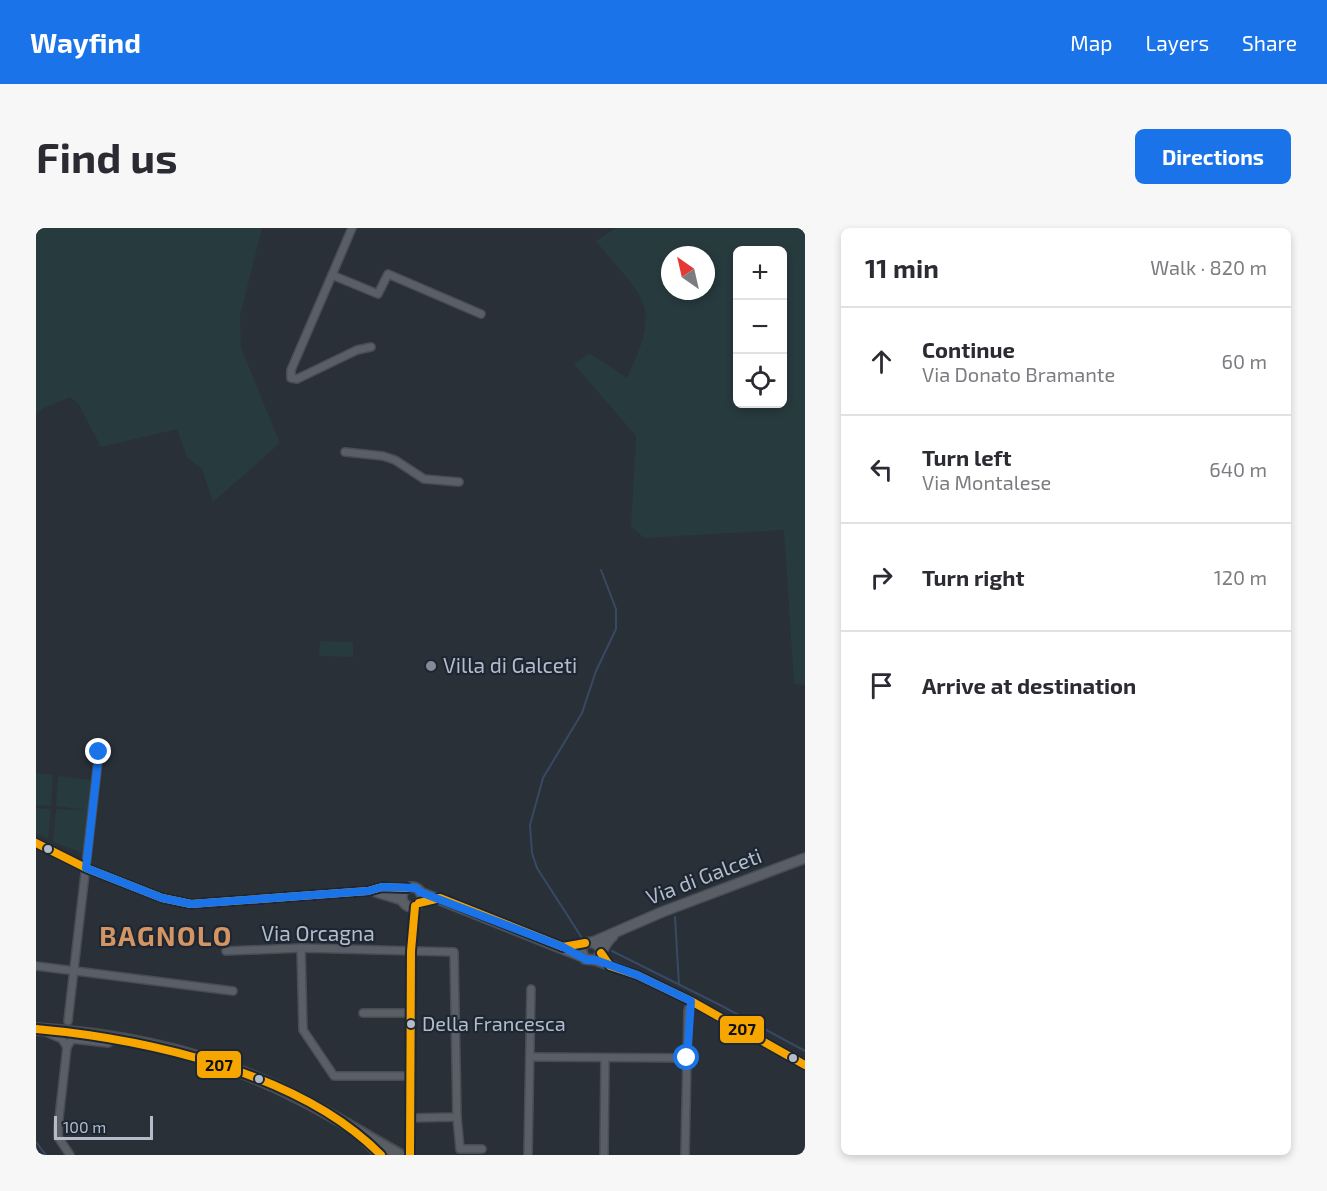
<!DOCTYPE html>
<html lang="en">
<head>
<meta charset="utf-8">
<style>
  :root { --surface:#fff; --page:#f7f7f7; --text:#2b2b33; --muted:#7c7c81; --line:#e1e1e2; --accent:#1a73e8 }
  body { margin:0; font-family:"Exo 2",sans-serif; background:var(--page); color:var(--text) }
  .controls { position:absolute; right:18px; top:18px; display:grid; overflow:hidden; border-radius:9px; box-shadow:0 3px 9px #0003 }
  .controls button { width:54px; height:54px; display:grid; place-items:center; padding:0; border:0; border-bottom:2px solid var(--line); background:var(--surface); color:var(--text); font:30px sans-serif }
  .compass { position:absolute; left:625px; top:18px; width:54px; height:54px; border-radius:50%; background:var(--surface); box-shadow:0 3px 9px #0003; rotate:326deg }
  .scale { position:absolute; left:18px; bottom:15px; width:99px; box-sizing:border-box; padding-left:6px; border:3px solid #b4bcc9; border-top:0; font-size:16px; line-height:21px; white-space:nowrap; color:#b4bcc9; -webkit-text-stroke:4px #1d2633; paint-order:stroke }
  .stop { position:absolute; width:18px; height:18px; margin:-14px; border:4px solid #1a73e8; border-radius:50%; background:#fff }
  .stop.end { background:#1a73e8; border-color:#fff; box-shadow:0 2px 6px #0008 }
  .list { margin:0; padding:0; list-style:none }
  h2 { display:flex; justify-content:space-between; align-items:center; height:78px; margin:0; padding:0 24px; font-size:26px }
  h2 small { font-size:20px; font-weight:400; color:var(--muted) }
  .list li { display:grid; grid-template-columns:39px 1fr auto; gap:18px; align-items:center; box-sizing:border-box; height:108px; padding:0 24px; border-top:2px solid var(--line) }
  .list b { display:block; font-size:22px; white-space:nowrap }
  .list p { margin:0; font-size:20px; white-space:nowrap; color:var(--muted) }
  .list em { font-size:20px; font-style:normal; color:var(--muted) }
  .icon { flex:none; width:33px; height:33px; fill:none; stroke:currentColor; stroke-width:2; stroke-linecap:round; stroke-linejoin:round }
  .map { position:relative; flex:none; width:769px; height:927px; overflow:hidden; border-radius:9px }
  header { display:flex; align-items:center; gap:36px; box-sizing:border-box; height:84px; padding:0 30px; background:var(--accent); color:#fff }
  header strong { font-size:28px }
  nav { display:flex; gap:33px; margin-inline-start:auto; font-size:21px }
  .intro { display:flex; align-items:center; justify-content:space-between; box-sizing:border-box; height:144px; padding:0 36px }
  h1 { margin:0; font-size:42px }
  .button { padding:15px 27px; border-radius:9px; background:var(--accent); color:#fff; font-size:21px; font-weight:700 }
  main { display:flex; gap:36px; padding:0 36px }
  aside { flex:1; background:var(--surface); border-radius:9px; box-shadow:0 3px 9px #0003 }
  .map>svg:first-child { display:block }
  .green { fill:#273a3e; fill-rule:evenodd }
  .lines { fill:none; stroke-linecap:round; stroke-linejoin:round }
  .stream { stroke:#384963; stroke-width:2 }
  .minor-casing { stroke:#484c53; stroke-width:10 }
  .tertiary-casing { stroke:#484c53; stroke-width:12 }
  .secondary-casing { stroke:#484c53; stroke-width:14 }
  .minor { stroke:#5a5e66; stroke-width:7 }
  .tertiary { stroke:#5a5e66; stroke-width:9 }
  .secondary { stroke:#595d64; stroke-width:10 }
  .bus-1-casing { stroke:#1d2633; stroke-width:12 }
  .bus-1 { stroke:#f7a600; stroke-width:8 }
  .route { stroke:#1a73e8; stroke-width:8 }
  .poi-dot { fill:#848b96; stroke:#1d2633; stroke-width:2 }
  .bus-dot { fill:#b4bcc9; stroke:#1d2633; stroke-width:2 }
  .labels { text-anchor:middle; stroke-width:4.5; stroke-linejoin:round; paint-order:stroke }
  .bus-label { font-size:20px; fill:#b4bcc9; stroke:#1d2633; text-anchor:start }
  .poi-label { font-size:21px; fill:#b4bcc9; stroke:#1d2633; text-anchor:start }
  .street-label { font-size:21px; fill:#b4bcc9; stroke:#1d2633 }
  .district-label { font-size:27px; font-weight:bold; letter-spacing:1.5px; fill:#d59563; stroke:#1d2633 }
  .line-badge { stroke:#1d2633; stroke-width:2 }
  .pale-badge-label { font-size:16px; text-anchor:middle; font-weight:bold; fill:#111 }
</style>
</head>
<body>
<header>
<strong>Wayfind</strong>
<nav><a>Map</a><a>Layers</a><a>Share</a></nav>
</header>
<div class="intro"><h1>Find us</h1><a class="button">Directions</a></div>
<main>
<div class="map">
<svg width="769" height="927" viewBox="0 0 769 927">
  <rect width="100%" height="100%" fill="#2a3038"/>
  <!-- green -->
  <g class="green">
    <polygon points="0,0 226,0 204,88 205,120 244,215 177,274 166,241 151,229 141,201 65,219 43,177 34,169 6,181 0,187"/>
    <path d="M580,0H769V457L758,456L748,302L608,310L595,298L600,208L538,136L553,125L591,150C627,74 608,72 560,13ZM702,22H746V176H702ZM634,27H670V63H634Z"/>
    <polygon points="284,413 317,414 317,429 283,428"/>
    <polygon points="0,545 17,547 15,578 0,577"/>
    <polygon points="22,548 55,552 47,625 17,614 20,581 50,582 20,578"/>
    <polygon points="0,580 15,581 12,611 0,605"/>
  </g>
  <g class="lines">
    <!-- stream -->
    <g class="stream">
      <polyline points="639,689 643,757"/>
      <polyline points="546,710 501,640 496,625 494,597 507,550 546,485 560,443 580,401 580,381 565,342"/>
      <polyline points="576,723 686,778 769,823"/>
      <polyline points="0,914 10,927"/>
    </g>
    <!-- minor casing -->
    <g class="minor-casing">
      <g id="minor">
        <polyline points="296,47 316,0"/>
        <polyline points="335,119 321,122 261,151 255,150 255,142 296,47 342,66 352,46 445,86"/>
        <polyline points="309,224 347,228 359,232 388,251 423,254"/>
        <polyline points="265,720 267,802 298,848 374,848"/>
        <polyline points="190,723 265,720 418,724 421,889 373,890"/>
        <polyline points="0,738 197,763"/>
        <polyline points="327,785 374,785"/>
        <polyline points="32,793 63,524"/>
        <polyline points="12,805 26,811 31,819"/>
        <polyline points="31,819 22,899 22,909 34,927"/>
        <polyline points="31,819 36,811 72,815 80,810"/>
        <polyline points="494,829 651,830"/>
        <polyline points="421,889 424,921 446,921"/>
        <polyline points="374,927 375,723 379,678"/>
        <polyline points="492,927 495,761"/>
        <polyline points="568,927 569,831"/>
        <polyline points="649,927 652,783 655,773"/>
      </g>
    </g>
    <!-- tertiary casing -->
    <g class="tertiary-casing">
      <g id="tertiary">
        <polyline points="0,615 50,640 126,670 155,676 332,663 346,659 371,660"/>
        <circle cx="376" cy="669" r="10"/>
        <polyline points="340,664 366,672"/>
        <polyline points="384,664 547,729"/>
        <polyline points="557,714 626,684 769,630"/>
        <path d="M565,724L564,719L557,714L549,715L545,722L549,731L559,732C567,726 568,715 577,708"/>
        <polyline points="559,732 601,747 655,773 769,837"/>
      </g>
    </g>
    <!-- secondary casing -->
    <g class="secondary-casing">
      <g id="secondary">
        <path d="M0,801C78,806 155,821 227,853C274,873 319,902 364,927"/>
        <polyline points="332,914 345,927"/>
      </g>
    </g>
    <!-- minor -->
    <use href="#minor" class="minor"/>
    <!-- tertiary -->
    <use href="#tertiary" class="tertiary"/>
    <!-- secondary -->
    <use href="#secondary" class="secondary"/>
    <!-- bus-1 casing -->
    <g class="bus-1-casing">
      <g id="bus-1">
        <polyline points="0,615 50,640 126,670 155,676 332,663 346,659 371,660"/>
        <polyline points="383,675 404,670 527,719 549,715"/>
        <polyline points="565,725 574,738 601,747 655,773 769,837"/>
        <path d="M0,801C111,811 265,845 345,927"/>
        <polyline points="374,927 375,723 379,678"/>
      </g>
    </g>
    <!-- bus-1 -->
    <use href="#bus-1" class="bus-1"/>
  </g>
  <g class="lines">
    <!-- route -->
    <polyline class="route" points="63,524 50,640 126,670 155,676 332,663 346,659 380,660 384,664 527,719 551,732 560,732 601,747 655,773 651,830"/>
  </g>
  <!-- markers -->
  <circle class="poi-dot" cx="395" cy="438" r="6"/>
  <g class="bus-dot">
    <circle cx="12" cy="621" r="5"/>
    <circle cx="375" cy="796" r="5"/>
    <circle cx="757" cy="830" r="5"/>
    <circle cx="223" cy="851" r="5"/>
  </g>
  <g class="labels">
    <!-- bus labels -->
    <g class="bus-label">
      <text x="386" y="803">Della Francesca</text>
    </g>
    <!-- poi labels -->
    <g class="poi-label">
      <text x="407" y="445">Villa di Galceti</text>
    </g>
    <!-- street labels -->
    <g class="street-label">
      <text transform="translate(668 649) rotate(-21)" y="7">Via di Galceti</text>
      <text x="282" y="713">Via Orcagna</text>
    </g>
    <!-- district labels -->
    <g class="district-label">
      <text x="130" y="718">BAGNOLO</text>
    </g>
  </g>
  <g class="line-badge">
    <rect x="683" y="787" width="46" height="29" rx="6" fill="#f7a600"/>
    <rect x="160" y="822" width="46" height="29" rx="6" fill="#f7a600"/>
  </g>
  <g class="pale-badge-label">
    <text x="706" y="807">207</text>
    <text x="183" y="843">207</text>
  </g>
</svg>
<div class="controls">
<button>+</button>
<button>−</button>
<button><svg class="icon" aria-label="locate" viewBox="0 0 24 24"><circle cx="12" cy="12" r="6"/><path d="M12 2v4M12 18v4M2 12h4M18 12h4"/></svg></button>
</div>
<svg class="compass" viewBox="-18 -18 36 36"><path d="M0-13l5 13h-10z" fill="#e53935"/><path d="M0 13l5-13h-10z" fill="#7c7c81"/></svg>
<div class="scale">100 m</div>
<div class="stop" style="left:651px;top:830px"></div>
<div class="stop end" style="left:63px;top:524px"></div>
</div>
<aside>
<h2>11 min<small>Walk · 820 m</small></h2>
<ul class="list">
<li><svg class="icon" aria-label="ahead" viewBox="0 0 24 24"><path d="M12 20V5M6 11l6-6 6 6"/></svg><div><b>Continue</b><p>Via Donato Bramante</p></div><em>60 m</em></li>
<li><svg class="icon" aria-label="left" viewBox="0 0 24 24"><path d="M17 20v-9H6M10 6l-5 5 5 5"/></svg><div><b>Turn left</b><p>Via Montalese</p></div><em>640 m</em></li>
<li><svg class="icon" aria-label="right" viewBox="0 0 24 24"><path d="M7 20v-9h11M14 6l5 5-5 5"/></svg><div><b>Turn right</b></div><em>120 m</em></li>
<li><svg class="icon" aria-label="arrive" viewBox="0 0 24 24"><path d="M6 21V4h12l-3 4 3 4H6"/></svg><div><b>Arrive at destination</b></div></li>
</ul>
</aside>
</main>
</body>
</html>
